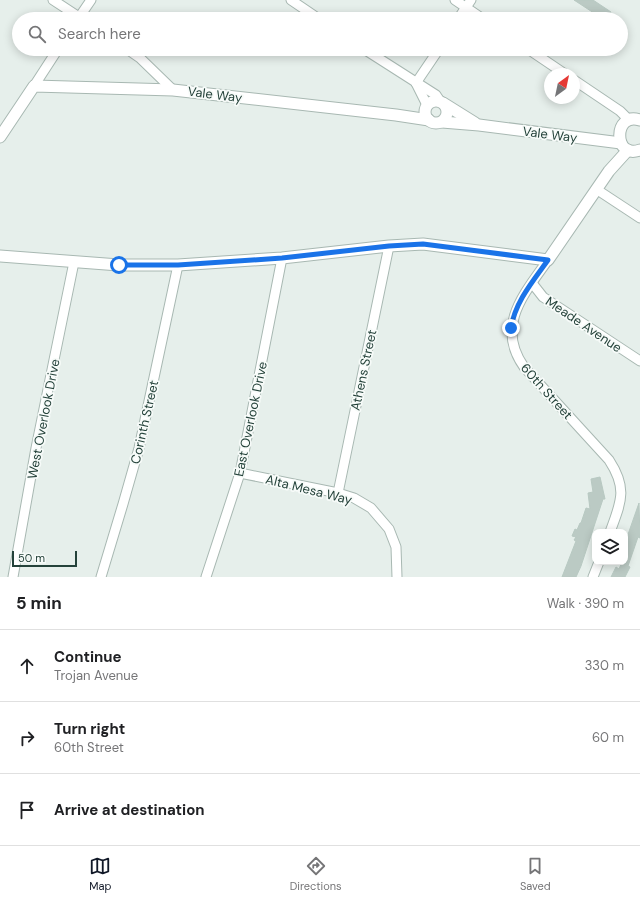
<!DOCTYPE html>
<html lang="en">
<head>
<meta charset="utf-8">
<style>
  :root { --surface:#fff; --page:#f6f6f6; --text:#202124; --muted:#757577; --line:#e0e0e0; --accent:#111827 }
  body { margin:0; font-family:"DM Sans",sans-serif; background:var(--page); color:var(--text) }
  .controls { position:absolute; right:12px; bottom:12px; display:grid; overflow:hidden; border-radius:8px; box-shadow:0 2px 10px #0003 }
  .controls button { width:36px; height:36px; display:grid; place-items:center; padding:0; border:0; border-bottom:1px solid var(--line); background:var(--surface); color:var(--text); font:20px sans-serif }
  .compass { position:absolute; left:544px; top:68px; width:36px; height:36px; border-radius:50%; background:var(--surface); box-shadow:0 2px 10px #0003; rotate:33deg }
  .scale { position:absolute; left:12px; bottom:10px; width:65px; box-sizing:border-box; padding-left:4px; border:2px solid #24423a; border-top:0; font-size:11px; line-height:14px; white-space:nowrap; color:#24423a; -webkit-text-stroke:3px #f7fbf9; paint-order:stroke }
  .stop { position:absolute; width:12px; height:12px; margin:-9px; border:3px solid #1a73e8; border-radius:50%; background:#fff }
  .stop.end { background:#1a73e8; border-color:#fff; box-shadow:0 1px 4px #0008 }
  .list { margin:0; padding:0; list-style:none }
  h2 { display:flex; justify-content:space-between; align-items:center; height:52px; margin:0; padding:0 16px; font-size:17px }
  h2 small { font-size:13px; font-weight:400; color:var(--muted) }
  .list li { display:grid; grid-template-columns:26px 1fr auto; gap:12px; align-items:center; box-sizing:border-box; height:72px; padding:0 16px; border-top:1px solid var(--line) }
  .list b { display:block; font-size:15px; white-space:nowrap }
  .list p { margin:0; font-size:13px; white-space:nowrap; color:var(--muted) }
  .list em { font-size:13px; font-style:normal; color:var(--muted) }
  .icon { flex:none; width:22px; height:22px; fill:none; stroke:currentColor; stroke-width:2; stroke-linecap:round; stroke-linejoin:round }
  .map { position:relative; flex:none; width:640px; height:577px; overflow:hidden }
  .search { position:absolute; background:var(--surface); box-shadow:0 2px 10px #0003; left:12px; right:12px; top:12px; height:44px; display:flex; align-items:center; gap:10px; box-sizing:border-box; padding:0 14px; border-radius:22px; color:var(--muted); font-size:15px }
  .sheet { height:268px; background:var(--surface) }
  nav { display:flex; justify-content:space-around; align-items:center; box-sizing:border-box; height:56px; border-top:1px solid var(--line); background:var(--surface); font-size:11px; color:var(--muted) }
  nav a { display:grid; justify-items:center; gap:2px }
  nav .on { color:var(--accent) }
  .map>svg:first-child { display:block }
  .building { fill:#bbcac4; stroke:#b8c9c2 }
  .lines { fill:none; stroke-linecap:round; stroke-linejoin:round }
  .minor-casing { stroke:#a8b8b2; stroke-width:11 }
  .tertiary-casing { stroke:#a8b8b2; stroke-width:13 }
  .minor { stroke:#fff; stroke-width:9 }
  .tertiary { stroke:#fff; stroke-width:11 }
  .route { stroke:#1a73e8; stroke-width:5 }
  .labels { text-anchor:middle; stroke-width:3.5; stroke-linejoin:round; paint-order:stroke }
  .street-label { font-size:13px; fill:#24423a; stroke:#f7fbf9 }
</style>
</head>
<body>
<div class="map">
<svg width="640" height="577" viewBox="0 0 640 577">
  <rect width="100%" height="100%" fill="#e6efeb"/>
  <!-- building -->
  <g class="building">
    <polygon points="574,0 593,0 611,12 606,19 603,19"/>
    <polygon points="600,477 605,499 603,499 581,566 576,577 562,577 576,541 574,540 576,537 572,536 575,529 577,530 580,523 581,523 586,508 590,509 588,493 593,492 591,479"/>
    <polygon points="639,503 640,538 638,537 628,566 630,567 625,577 611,577 616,567 619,569 622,562 625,562 625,543"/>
  </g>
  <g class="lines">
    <!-- minor casing -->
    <g class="minor-casing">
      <g id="minor">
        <polyline points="53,0 82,19"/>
        <polyline points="291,0 319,19"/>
        <polyline points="455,0 483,19"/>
        <polyline points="78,19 91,0"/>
        <polyline points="458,19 471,0"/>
        <polyline points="127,49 140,58 173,90"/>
        <polyline points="364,49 436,95 440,101"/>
        <polyline points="528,49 565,74"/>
        <polyline points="574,80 620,111 629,120"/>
        <polyline points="416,83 439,49"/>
        <polyline points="416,83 427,105"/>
        <polyline points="34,86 58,49"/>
        <polyline points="596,189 640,218"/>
        <path d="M548,260C524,294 495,326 524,367L609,460C628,489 621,502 610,532"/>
        <polyline points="532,283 543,297 640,361"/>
        <polyline points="240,473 338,493 354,498 371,508 389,529 396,547 397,577"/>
        <polyline points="338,493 389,246"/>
        <polyline points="13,577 36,448 74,262"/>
        <polyline points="101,577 123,504 139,448 178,265"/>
        <polyline points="206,577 240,473 282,258"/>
        <polyline points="593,577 599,562"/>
      </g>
    </g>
    <!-- tertiary casing -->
    <g class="tertiary-casing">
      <g id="tertiary">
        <circle cx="436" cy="112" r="11"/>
        <polyline points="443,103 475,123"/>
        <path d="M640,120C613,111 613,160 640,150"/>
        <polyline points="442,122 479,125 621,143"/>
        <polyline points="0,137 34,86 173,90 396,115 429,120"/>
        <polyline points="0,256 119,265 178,265 282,258 389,246 423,244 548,260 609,171 628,150"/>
      </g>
    </g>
    <!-- minor -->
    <use href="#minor" class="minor"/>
    <!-- tertiary -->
    <use href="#tertiary" class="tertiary"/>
  </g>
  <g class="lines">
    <!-- route -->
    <path class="route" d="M119,265H178L282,258L389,246L423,244L548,260C533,281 515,302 511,328"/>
  </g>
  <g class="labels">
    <!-- street labels -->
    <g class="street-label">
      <text transform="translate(215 94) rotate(7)" y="5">Vale Way</text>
      <text transform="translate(550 134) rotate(7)" y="5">Vale Way</text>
      <text transform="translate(584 324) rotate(34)" y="5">Meade Avenue</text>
      <text transform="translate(363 370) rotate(-78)" y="5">Athens Street</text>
      <text transform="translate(547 391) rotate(48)" y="5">60th Street</text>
      <text transform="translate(43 419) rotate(-79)" y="5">West Overlook Drive</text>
      <text transform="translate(250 419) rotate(-78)" y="5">East Overlook Drive</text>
      <text transform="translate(144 422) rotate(-77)" y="5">Corinth Street</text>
      <text transform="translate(309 489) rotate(14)" y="5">Alta Mesa Way</text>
    </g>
  </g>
</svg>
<div class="controls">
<button><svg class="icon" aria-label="layers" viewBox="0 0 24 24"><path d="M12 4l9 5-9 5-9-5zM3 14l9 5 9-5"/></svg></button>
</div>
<svg class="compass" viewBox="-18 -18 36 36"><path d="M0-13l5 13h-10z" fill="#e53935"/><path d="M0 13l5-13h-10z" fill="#757577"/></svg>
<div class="scale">50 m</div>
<div class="stop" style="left:119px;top:265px"></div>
<div class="stop end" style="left:511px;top:328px"></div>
<div class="search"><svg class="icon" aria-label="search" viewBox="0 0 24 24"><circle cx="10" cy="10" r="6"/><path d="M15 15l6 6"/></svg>Search here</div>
</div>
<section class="sheet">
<h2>5 min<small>Walk · 390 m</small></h2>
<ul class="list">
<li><svg class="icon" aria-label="ahead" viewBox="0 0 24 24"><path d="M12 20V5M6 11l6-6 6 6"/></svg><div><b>Continue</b><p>Trojan Avenue</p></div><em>330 m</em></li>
<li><svg class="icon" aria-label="right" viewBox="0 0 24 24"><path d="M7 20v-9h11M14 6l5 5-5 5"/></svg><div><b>Turn right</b><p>60th Street</p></div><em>60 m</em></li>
<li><svg class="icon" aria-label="arrive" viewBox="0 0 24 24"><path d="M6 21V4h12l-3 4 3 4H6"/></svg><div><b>Arrive at destination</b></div></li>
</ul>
</section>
<nav>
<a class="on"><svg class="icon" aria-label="map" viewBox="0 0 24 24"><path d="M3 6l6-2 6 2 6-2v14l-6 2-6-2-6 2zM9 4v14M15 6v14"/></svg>Map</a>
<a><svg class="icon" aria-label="directions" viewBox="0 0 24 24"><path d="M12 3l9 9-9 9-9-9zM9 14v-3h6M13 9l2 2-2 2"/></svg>Directions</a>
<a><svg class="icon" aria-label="saved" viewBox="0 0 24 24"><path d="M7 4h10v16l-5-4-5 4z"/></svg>Saved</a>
</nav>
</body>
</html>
